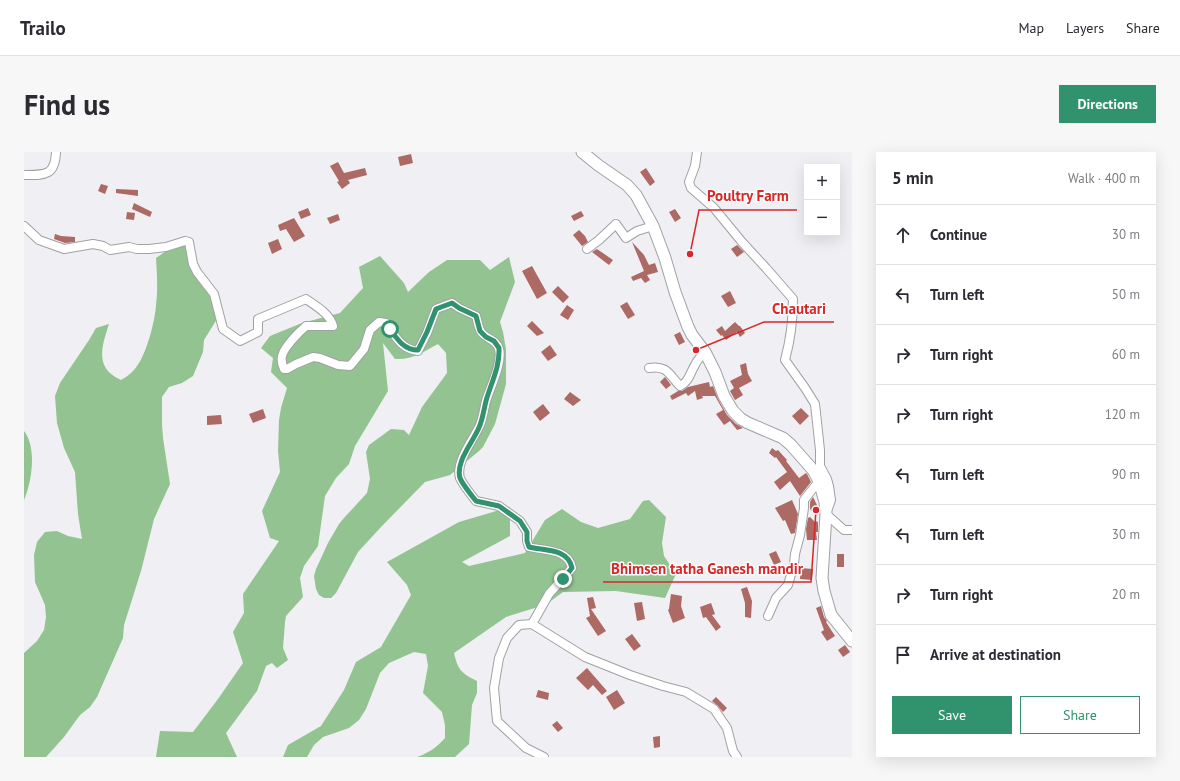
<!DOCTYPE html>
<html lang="en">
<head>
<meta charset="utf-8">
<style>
  :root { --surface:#fff; --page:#f7f7f7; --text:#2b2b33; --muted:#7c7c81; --line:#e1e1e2; --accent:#31936d }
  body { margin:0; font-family:"PT Sans",sans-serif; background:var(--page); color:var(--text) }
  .controls { position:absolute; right:12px; top:12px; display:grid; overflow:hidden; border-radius:0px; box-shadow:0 4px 16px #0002 }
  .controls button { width:36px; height:36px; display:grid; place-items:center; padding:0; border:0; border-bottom:1px solid var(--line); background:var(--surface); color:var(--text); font:20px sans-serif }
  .stop { position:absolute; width:12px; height:12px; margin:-9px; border:3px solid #31936d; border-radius:50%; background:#fff }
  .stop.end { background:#31936d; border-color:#fff; box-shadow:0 1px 4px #0008 }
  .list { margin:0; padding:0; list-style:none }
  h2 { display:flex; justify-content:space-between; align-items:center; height:52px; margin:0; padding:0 16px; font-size:17px }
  h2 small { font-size:13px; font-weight:400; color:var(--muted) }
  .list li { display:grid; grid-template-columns:26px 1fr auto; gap:12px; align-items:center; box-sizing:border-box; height:60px; padding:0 16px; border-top:1px solid var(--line) }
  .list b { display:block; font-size:15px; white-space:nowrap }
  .list em { font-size:13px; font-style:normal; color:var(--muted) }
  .actions { display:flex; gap:8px; padding:12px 16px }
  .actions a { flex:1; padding:9px 0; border:1px solid var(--accent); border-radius:0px; text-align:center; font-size:14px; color:var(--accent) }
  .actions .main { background:var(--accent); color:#fff }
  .icon { flex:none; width:22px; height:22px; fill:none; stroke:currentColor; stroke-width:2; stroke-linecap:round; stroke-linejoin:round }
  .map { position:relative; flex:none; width:828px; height:605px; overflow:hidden; border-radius:0px }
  header { display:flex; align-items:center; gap:24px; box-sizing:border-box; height:56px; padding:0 20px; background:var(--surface); border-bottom:1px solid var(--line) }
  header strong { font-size:19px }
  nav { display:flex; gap:22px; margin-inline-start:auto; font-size:14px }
  .intro { display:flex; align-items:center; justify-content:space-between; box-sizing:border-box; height:96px; padding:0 24px }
  h1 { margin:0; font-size:28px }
  .button { padding:10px 18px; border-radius:0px; background:var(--accent); color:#fff; font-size:14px; font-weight:700 }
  main { display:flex; gap:24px; padding:0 24px }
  aside { flex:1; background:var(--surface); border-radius:0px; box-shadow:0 4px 16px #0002 }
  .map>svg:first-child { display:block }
  .forest { fill:#93c390 }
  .building { fill:#ad6963 }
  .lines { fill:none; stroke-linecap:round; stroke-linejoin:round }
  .street-casing { stroke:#a0a1a5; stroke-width:10 }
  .secondary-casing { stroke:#a0a1a5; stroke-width:13 }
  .street { stroke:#fff; stroke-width:8 }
  .secondary { stroke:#fff; stroke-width:11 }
  .route { stroke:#31936d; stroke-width:5 }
  .leader { fill:none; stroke:#d62828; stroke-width:1.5 }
  .callout-dot { fill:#d62828; stroke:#fdfdff; stroke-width:1.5 }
  .callout-label { font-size:15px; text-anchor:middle; font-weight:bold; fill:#d62828; stroke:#fdfdff; stroke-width:3; stroke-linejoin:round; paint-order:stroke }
</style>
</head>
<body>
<header>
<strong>Trailo</strong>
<nav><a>Map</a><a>Layers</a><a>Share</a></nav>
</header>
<div class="intro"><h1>Find us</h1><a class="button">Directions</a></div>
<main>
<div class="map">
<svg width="828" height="605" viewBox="0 0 828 605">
  <rect width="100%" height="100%" fill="#efeff4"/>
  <!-- forest -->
  <g class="forest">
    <path d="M156,93L163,95L188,142L193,167L180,188L179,200L169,224L158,231L145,235L138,245V272L139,286L146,332L130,367L117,419L100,473L99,486L73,545L66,555L56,563L40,585L22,605H0V501L13,489L20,478L22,465L21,453L11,430L10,403L13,390L21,380L33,379L44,384L58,387L54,362L51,320L40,296L33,271L31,244L36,231L65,188L72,176L85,172C80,188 72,208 86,221C89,224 93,226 97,228C100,226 104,224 107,221C121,210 131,170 132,153C134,137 133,122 132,106L145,97Z"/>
    <path d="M356,104L380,131L384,140L405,120L423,108H456L466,118L485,105L491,130L476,170L479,180L482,197V232L471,272L459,295L455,299L426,323L401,330L357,375L334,400L312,441L307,446H300L295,443L292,437L290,424L292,417L304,391L315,372L320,366L343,341L346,327L342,300L345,293L367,277L380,278L385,283L398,255L423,221L422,201L414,192C399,200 389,208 371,207L359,191L364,239L331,294L325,312L312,326L301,344L294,394L280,414L276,426L279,445L262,464L261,470L259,496L264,508L253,516L248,511L242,514L233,539L202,581L213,605H132L136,579L169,580L194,547L219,511L209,480L220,461L219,442L255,389L246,386L238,359L256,320L254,299L255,268L257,256L263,236L247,220L249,206L237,196L246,184L278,171L316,161L339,136L335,115Z"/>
    <path d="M0,279C13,296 8,329 0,348Z"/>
    <path d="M625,348L642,365L638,391L640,404L652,422L641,446L592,439L539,440L524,451L517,454L482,465L430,501C434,518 437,521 453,529V541L448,553L445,592L431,605H393C405,601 413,595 421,586V573L418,560L399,541L404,514L402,502L390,500L365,511L356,521L342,557L335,568L325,576L299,585L290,593L283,605H259L264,593L297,574L320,538L332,510L357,495L387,443L383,433L363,410L435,370L486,355V384L438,410L445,414L501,401L521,368L538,357L557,370L574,376L606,367L619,349Z"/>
  </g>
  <!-- building -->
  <g class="building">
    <polygon points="387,2 389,11 376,14 374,5"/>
    <polygon points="314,10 320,21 341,16 343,23 324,28 326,31 318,37 313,30 315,29 306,14"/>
    <polygon points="622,16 631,30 626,34 616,20"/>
    <polygon points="77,32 84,34 81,42 74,39"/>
    <polygon points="92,37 114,38 114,44 92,41"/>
    <polygon points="110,51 128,60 126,65 108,57"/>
    <polygon points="284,56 287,63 277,67 274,60"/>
    <polygon points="651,57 657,66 651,70 645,60"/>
    <polygon points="557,59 560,64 550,69 547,64"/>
    <polygon points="103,60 111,61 110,68 102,67"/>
    <polygon points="314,62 316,68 306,72 303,66"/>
    <polygon points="270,66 281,84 270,90 262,77 256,79 254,73"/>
    <polygon points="555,78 561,84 564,90 558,94 549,83"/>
    <polygon points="31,82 37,84 51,85 51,90 41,91 30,87"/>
    <polygon points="254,87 258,97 248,102 244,91"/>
    <polygon points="608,90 620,103 625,113 631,111 634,120 623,123 626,128 621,131 617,126 609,129 607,125 620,119"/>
    <polygon points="713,93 720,100 713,105 707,97"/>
    <polygon points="573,97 589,108 585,113 568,100"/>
    <polygon points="508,114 523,141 513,147 498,119"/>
    <polygon points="534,134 545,145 539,151 528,140"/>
    <polygon points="706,139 712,151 704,155 697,144"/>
    <polygon points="603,150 611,163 604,167 596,154"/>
    <polygon points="543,153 550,158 544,168 536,163"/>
    <polygon points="508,169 520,181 513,184 503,174"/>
    <polygon points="711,170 715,174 716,174 721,181 716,185 713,180 702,188 698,183 697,184 692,178 698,174 701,179"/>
    <polygon points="656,180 661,190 655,193 650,183"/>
    <polygon points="526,193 533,203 524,209 517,200"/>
    <polygon points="722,211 724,222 728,229 715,236 719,243 711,248 706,239 710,236 706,229 718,223 716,213"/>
    <polygon points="641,225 647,233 642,237 636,230"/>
    <polygon points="685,230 686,235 689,234 694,247 703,263 712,272 719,276 713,278 706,269 700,273 692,262 699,258 691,244 678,244 679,246 673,248 671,239 664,244 662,241 648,248 646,244 654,239 658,239 664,235"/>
    <polygon points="546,240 557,248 549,254 540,247"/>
    <polygon points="519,252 526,261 516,269 509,260"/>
    <polygon points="777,256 785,264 776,273 768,264"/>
    <polygon points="239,257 242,266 229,271 225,262"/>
    <polygon points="197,263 198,272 183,273 183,264"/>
    <polygon points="748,296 752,299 754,298 763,308 762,309 775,326 782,321 783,322 787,330 776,344 766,329 756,338 750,330 763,320 752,305 751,306 745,301"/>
    <polygon points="789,345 794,355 787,359 786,356 786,350"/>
    <polygon points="768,348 774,362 771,381 767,382 761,368 759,369 751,356"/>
    <polygon points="786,365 791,370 793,369 794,371 794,380 792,380 793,388 783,388 782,377 784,366"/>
    <polygon points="752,399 757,410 750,413 745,402"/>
    <rect x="813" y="402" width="7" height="13"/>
    <polygon points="777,416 789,417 788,428 776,427"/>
    <polygon points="723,435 728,449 727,466 721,465 721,451 717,437"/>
    <polygon points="647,442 658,444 657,454 661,466 649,471 644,458 645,457"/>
    <polygon points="569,445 572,456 567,457 582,479 574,484 562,466 566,464 563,446"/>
    <polygon points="618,450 621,467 613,469 610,451"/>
    <polygon points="687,451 691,462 688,463 697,475 692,479 682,465 679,466 676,455"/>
    <polygon points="797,454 800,465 803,469 802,470 811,484 803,489 797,480 800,478 792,456"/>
    <polygon points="608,482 617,494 610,499 601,487"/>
    <polygon points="821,493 826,500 819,505 814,498"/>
    <polygon points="563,516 583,539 578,543 569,533 564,538 552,526"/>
    <polygon points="514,538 525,541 524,548 512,545"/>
    <polygon points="593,538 601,551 590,558 582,545"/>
    <polygon points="692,545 703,556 699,560 694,554 688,549"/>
    <polygon points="533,569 539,576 534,580 528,573"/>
    <polygon points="636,584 636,595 630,596 629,585"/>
  </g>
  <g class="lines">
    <!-- street casing -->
    <g class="street-casing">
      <g id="street">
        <path d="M673,0L671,14L665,30L667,36L690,56L718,90L742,116L769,147C769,170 767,186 761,208L781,236L791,252L796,298V314L803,327L805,334L807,348L802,362L820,378H828"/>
        <path d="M0,23C21,23 31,24 32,0"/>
        <path d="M0,74L15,88L40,97L69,92L79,94L86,98L105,95L113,97H125L142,95L161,89L165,90L169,112L173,120L190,142L199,177L216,189L234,180V167L282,147C292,154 306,162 309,174H282C275,180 260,195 258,204C257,209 258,213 260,217H263L272,212L289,205L296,206L314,213L326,214L340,197L346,178L355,170L362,171C371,184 377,197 394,199L403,181L412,157L428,151L435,156L452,164C454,169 454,177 458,181C463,187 473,188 475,197C479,210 466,236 462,249C460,257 459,266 456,273C450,287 431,310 436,326C438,331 448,344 452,349L475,354L496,369L503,380V389L505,395C520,399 544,396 548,416L525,442L508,472"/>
        <polyline points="563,97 575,88 592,72 602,86 613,79 629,74"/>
        <path d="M625,216C644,213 645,223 656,234C665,230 666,221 671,213C673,208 677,204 681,200"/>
        <polyline points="744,464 752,446 764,433 770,412 771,402 776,383 780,356 780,348 795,329"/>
        <polyline points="520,605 502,596 473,569 470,536 475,506 483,486 495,473 508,472 561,505 606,523 639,534 662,540 690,557 703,576 709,599 713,605"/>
      </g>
    </g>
    <!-- secondary casing -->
    <g class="secondary-casing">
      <polyline id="secondary" points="558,0 574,13 603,33 612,43 629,74 641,106 651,140 664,175 668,183 681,200 691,220 700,244 709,259 717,267 724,271 759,286 767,293 789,318 795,329 801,350 802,362 798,426 800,439 807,463 828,489"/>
    </g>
    <!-- street -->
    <use href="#street" class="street"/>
    <!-- secondary -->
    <use href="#secondary" class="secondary"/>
  </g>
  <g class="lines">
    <!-- route -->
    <path class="route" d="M366,177C373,187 380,198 394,198L403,180L412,157L428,151L435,156L452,164L456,179L462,185L470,189L475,196C476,215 467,231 462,249C460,257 459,265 456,273C451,288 431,309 436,326C438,331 448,344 452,349L475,354L496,369L503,380V389L505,395C520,399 544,396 548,416L539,427"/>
  </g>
  <!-- callouts -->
  <path class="leader" d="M666 102L675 58H773M672 198L740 170H810M792 358L787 430H579"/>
  <g class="callout-dot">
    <circle cx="666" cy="102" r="4"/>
    <circle cx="672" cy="198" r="4"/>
    <circle cx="792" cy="358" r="4"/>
  </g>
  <g class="callout-label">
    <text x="724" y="49">Poultry Farm</text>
    <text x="775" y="162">Chautari</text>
    <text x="683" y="422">Bhimsen tatha Ganesh mandir</text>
  </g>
</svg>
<div class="controls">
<button>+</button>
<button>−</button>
</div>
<div class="stop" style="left:366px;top:177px"></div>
<div class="stop end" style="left:539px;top:427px"></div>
</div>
<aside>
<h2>5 min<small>Walk · 400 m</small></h2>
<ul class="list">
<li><svg class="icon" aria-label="ahead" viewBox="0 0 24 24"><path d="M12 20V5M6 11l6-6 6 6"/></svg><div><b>Continue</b></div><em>30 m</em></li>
<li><svg class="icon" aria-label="left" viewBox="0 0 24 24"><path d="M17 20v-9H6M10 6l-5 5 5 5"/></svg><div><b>Turn left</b></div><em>50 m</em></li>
<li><svg class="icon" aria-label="right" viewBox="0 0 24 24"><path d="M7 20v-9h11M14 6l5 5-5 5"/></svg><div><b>Turn right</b></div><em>60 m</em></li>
<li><svg class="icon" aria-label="right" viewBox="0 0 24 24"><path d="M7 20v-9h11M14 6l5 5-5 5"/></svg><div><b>Turn right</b></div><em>120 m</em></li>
<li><svg class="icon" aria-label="left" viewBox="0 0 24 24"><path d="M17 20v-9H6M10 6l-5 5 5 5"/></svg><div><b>Turn left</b></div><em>90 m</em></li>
<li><svg class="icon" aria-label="left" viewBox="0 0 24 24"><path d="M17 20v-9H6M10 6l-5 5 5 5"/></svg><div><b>Turn left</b></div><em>30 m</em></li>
<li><svg class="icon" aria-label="right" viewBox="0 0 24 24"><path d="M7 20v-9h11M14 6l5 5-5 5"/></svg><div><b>Turn right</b></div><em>20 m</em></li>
<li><svg class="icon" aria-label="arrive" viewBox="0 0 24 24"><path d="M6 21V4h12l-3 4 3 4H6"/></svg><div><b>Arrive at destination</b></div></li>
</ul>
<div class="actions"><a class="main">Save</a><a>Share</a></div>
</aside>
</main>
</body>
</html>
